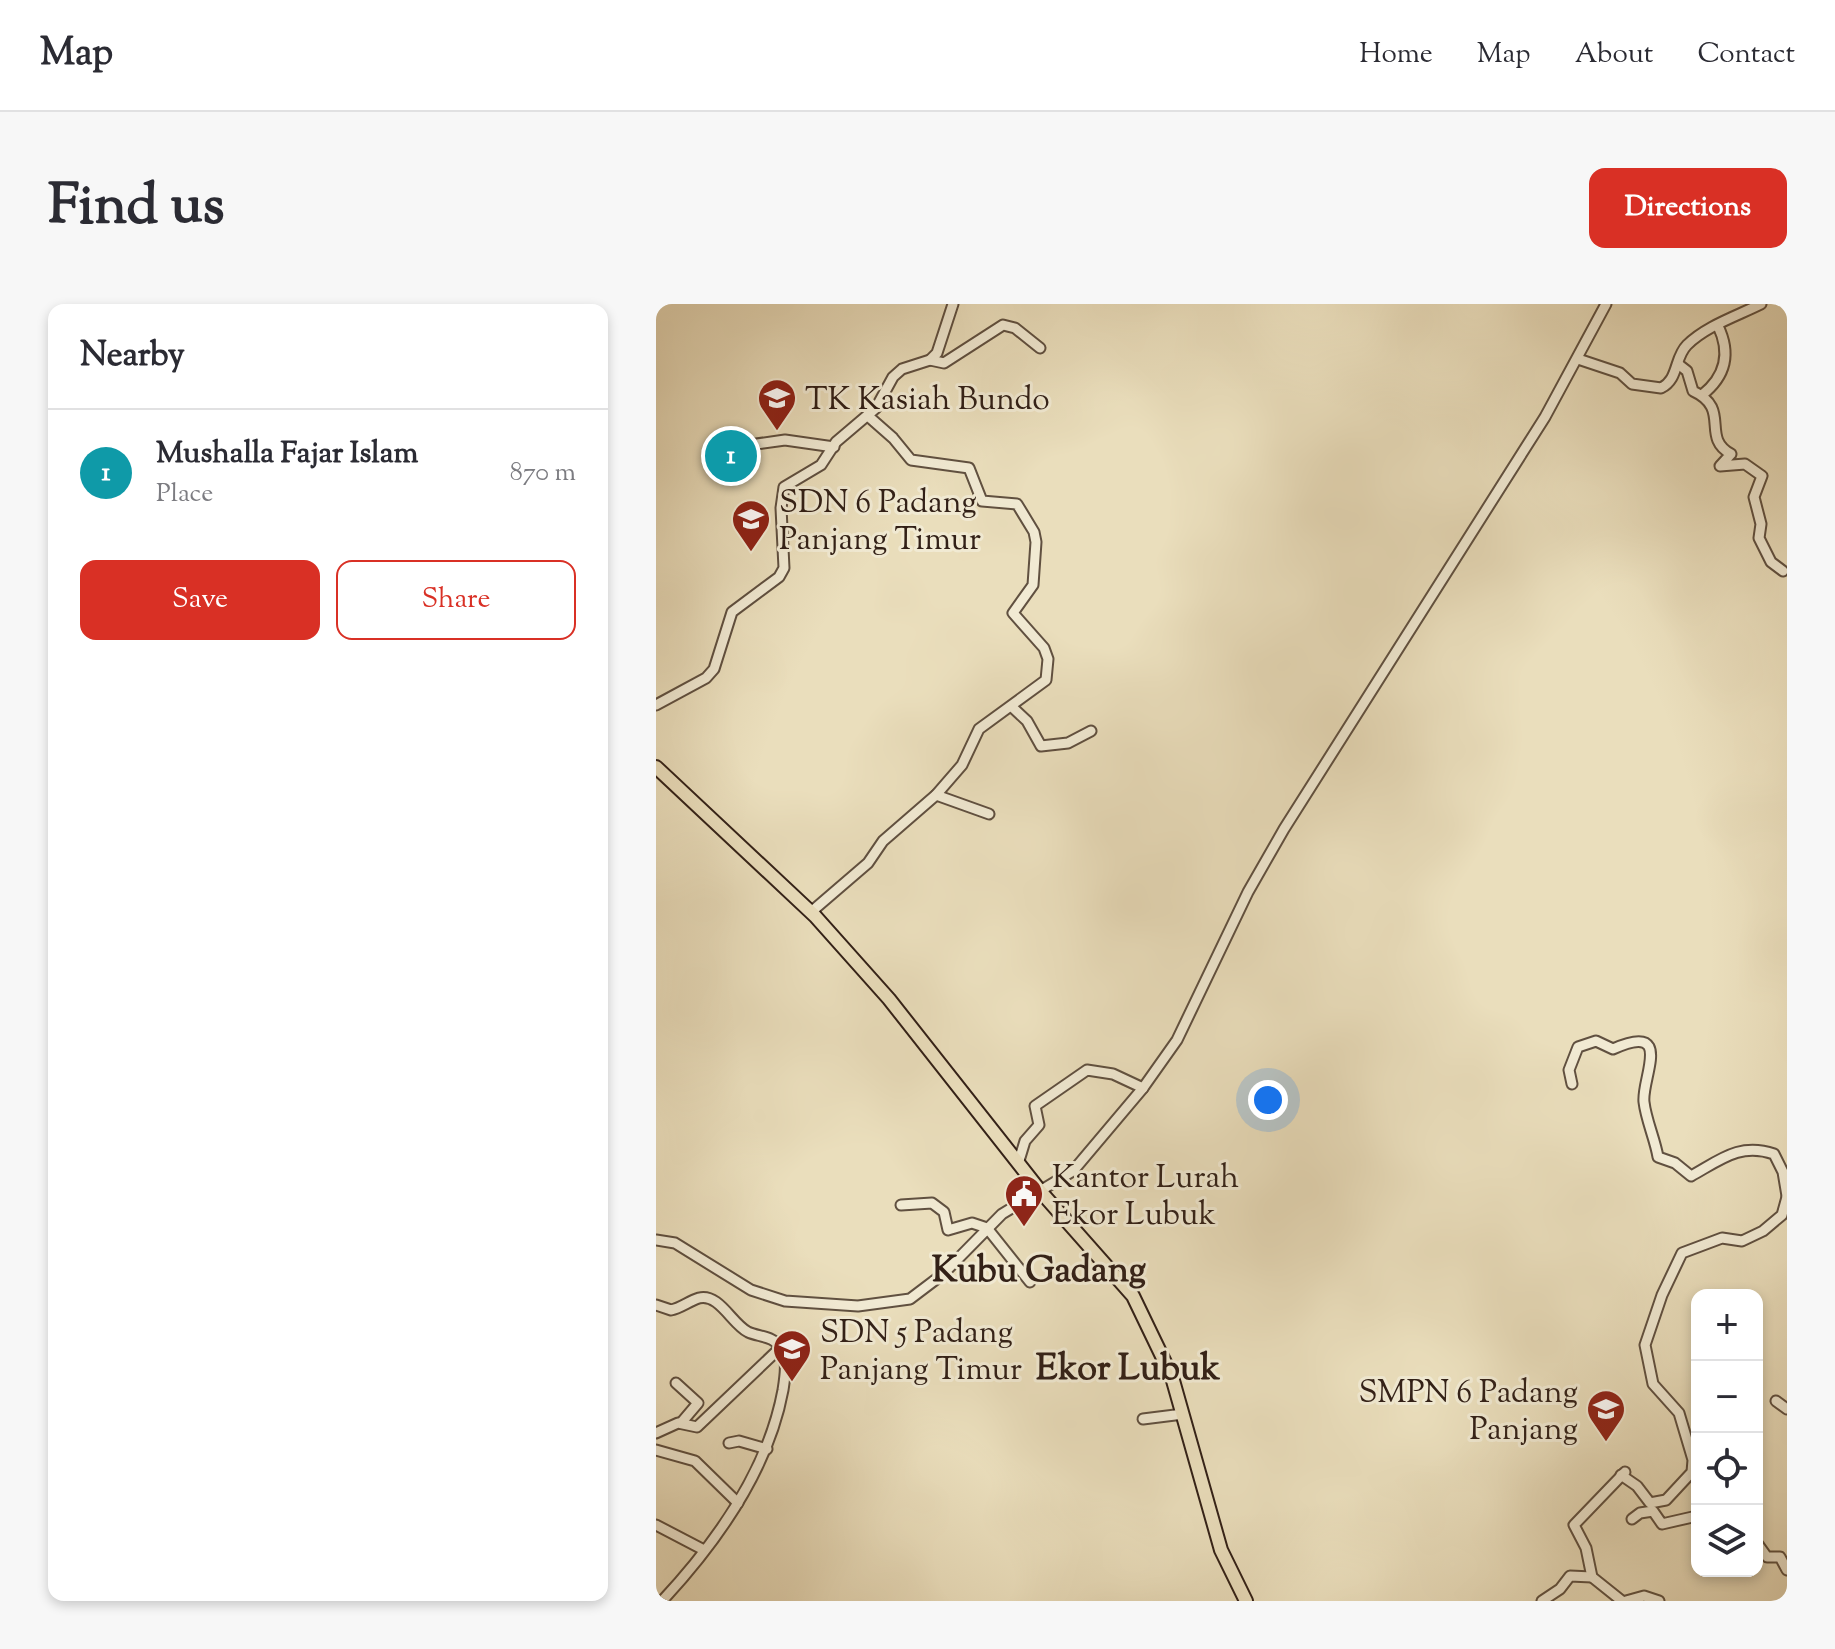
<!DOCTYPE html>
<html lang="en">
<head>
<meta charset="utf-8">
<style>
  :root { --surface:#fff; --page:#f7f7f7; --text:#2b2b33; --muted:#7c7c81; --line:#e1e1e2; --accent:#d93025 }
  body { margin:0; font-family:"Sorts Mill Goudy",serif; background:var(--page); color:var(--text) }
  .controls { position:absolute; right:24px; bottom:24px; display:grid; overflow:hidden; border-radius:16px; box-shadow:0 4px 12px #0003 }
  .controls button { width:72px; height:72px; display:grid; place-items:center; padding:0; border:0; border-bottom:2px solid var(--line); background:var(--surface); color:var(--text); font:40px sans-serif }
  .you { position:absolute; left:612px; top:796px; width:28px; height:28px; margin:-20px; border:6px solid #fff; border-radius:50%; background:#1a73e8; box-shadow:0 0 0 12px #1a73e833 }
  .badge { display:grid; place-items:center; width:52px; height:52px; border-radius:50%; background:var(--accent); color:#fff; font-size:26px; font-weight:700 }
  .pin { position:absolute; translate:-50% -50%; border:4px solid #fff; box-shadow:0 2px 8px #0006 }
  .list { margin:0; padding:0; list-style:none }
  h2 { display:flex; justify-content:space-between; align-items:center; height:104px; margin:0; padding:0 32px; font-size:34px }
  h2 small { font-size:26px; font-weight:400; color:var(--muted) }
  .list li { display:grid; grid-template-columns:52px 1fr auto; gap:24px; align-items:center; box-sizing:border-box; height:128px; padding:0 32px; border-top:2px solid var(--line) }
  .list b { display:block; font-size:30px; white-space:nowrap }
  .list p { margin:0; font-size:26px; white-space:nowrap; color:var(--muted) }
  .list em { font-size:26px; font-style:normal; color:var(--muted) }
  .actions { display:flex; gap:16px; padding:24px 32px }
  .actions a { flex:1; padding:18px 0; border:2px solid var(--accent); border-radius:16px; text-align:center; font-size:28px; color:var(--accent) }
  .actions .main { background:var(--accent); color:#fff }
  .icon { flex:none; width:44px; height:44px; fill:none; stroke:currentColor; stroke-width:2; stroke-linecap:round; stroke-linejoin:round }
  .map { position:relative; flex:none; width:1131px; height:1297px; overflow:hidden; border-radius:16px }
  header { display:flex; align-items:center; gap:48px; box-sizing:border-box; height:112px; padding:0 40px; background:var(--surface); border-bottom:2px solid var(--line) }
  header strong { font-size:38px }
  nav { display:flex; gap:44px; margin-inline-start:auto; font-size:28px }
  .intro { display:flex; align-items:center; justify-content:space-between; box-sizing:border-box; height:192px; padding:0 48px }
  h1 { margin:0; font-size:56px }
  .button { padding:20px 36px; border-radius:16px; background:var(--accent); color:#fff; font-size:28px; font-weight:700 }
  main { display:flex; gap:48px; padding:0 48px }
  aside { flex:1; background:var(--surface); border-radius:16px; box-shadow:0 4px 12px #0003 }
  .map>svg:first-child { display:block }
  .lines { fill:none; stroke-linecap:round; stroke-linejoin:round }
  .minor-casing { stroke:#605040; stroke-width:13 }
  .highway-casing { stroke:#322017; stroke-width:16 }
  .minor { stroke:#f1ead3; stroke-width:9 }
  .highway { stroke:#eadebc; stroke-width:12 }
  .labels { text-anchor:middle; stroke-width:6; stroke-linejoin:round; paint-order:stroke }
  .poi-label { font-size:32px; fill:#322017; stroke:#f1ead3; text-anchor:start }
  .quarter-label { font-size:36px; font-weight:bold; fill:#322017; stroke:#f1ead3 }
</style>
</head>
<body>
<header>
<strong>Map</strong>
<nav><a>Home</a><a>Map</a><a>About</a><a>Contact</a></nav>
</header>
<div class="intro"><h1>Find us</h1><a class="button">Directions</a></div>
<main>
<aside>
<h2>Nearby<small></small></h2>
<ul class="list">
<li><span class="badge" style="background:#0f9aa8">1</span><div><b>Mushalla Fajar Islam</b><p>Place</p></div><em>870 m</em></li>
</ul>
<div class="actions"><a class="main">Save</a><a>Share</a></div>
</aside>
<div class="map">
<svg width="1131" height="1297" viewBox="0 0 1131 1297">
  <rect width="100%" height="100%" fill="#eadebc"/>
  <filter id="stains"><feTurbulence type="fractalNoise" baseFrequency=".0025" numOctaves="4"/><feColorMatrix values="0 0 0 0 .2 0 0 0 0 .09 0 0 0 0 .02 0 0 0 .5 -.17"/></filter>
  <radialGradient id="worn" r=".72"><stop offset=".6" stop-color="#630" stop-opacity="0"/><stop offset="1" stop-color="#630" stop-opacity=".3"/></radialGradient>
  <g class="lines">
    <!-- minor casing -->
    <g class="minor-casing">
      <g id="minor">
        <path d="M922,55L964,69L976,80L1005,84C1023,75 1018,54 1031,41C1050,22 1081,12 1105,0"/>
        <polyline points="274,56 288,59 347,21 359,24 384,44"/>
        <path d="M1022,60L1031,67L1037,87C1076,105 1044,133 1075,150L1064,162L1089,160L1106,172L1098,193L1105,220L1103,234L1115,258L1127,267"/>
        <path d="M1046,91C1070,72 1075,49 1062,22"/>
        <polyline points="86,142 129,136 178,143"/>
        <polyline points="0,401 50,374 58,365 76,308 123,273 128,264 125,204 128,183 165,161 180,138 220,104 237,73 246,65 274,56 281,49 297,0"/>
        <polyline points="356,403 371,417 385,442 412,439 435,427"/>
        <polyline points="280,491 333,510"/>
        <polyline points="155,608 212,559 227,537 280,491 306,461 323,425 390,376 392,355 388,344 357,309 377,281 380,238 378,228 361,200 326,197 313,164 255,156 237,134 212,112"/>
        <path d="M916,780L913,766L922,743L940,737L957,745C1019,717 985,775 988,798C990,816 999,835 1002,853L1019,859L1035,872C1064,856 1084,838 1118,850L1127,868L1131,892"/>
        <polyline points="362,860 369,837 383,821 379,802 431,766 457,770 487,784"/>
        <polyline points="245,901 276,899 288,908 292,926 316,919 331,924 374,978"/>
        <polyline points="0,936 19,939 95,986 129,997 202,1002 254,995 287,970 346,910 417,867 487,784 521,736 592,588 628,525 889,113 950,0"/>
        <path d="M0,1001L15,1006C25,1004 33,997 43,994C63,989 76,1020 92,1028C103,1033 118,1032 125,1044C132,1055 129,1073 127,1086C112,1167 61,1238 6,1297"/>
        <polyline points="20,1079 42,1099 25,1119"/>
        <polyline points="1120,1097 1131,1105"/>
        <polyline points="487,1115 527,1110"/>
        <polyline points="0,1129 22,1119 41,1123 125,1043"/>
        <polyline points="73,1139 83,1137 111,1145"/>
        <polyline points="0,1146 39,1157 82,1199"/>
        <polyline points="965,1171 981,1182 994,1199 1010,1196 1036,1168 1037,1156 1023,1109 997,1080 989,1041 1006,991 1026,949 1066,934 1086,937 1107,927 1126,911 1131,893"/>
        <polyline points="976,1215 984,1209 997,1207 1006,1220 1041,1212"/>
        <polyline points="0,1221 48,1246"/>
        <polyline points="1101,1239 1111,1253 1124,1253 1131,1266"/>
        <polyline points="886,1297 904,1285 914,1272 936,1273"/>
        <polyline points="966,1297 936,1273 930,1244 918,1221 969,1168"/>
        <polyline points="970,1297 988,1292 1003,1297"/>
      </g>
    </g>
    <!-- highway casing -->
    <g class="highway-casing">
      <polyline id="highway" points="0,463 159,612 233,695 385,888 477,992 516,1073 565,1246 590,1297"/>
    </g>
    <!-- minor -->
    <use href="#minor" class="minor"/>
    <!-- highway -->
    <use href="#highway" class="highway"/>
  </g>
  <!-- icons -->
  <defs>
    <g id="school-pin" transform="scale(2)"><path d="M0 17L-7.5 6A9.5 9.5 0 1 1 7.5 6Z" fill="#8f2418" stroke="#f1ead3"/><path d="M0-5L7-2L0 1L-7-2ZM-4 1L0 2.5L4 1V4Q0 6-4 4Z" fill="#fff"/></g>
    <g id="civic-pin" transform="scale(2)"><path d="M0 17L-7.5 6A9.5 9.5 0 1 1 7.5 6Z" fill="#8f2418" stroke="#f1ead3"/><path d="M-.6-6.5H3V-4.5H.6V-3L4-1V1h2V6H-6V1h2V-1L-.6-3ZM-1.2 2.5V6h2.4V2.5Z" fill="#fff"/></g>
  </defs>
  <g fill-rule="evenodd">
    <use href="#school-pin" x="121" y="94"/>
    <use href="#school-pin" x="95" y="215"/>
    <use href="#civic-pin" x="368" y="890"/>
    <use href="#school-pin" x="136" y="1045"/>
    <use href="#school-pin" x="950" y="1105"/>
  </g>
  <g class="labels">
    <!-- poi labels -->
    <g class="poi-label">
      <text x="149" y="105">TK Kasiah Bundo</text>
      <text x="123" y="208">SDN 6 Padang<tspan x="123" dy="37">Panjang Timur</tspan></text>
      <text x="396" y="883">Kantor Lurah<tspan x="396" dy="37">Ekor Lubuk</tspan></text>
      <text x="164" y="1038">SDN 5 Padang<tspan x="164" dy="37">Panjang Timur</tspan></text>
      <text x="922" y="1098" text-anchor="end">SMPN 6 Padang<tspan x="922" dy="37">Panjang</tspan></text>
    </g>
    <!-- quarter labels -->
    <g class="quarter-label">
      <text x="383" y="977">Kubu Gadang</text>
      <text x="472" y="1075">Ekor Lubuk</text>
    </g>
  </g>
  <rect width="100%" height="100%" filter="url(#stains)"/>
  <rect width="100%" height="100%" fill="url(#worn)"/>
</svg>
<div class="controls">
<button>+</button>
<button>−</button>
<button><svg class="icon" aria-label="locate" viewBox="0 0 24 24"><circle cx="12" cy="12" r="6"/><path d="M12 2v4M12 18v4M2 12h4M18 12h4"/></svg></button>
<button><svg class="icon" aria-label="layers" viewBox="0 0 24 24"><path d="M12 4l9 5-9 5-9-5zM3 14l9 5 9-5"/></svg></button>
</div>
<div class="you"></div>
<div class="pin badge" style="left:75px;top:152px;background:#0f9aa8">1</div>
</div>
</main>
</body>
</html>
